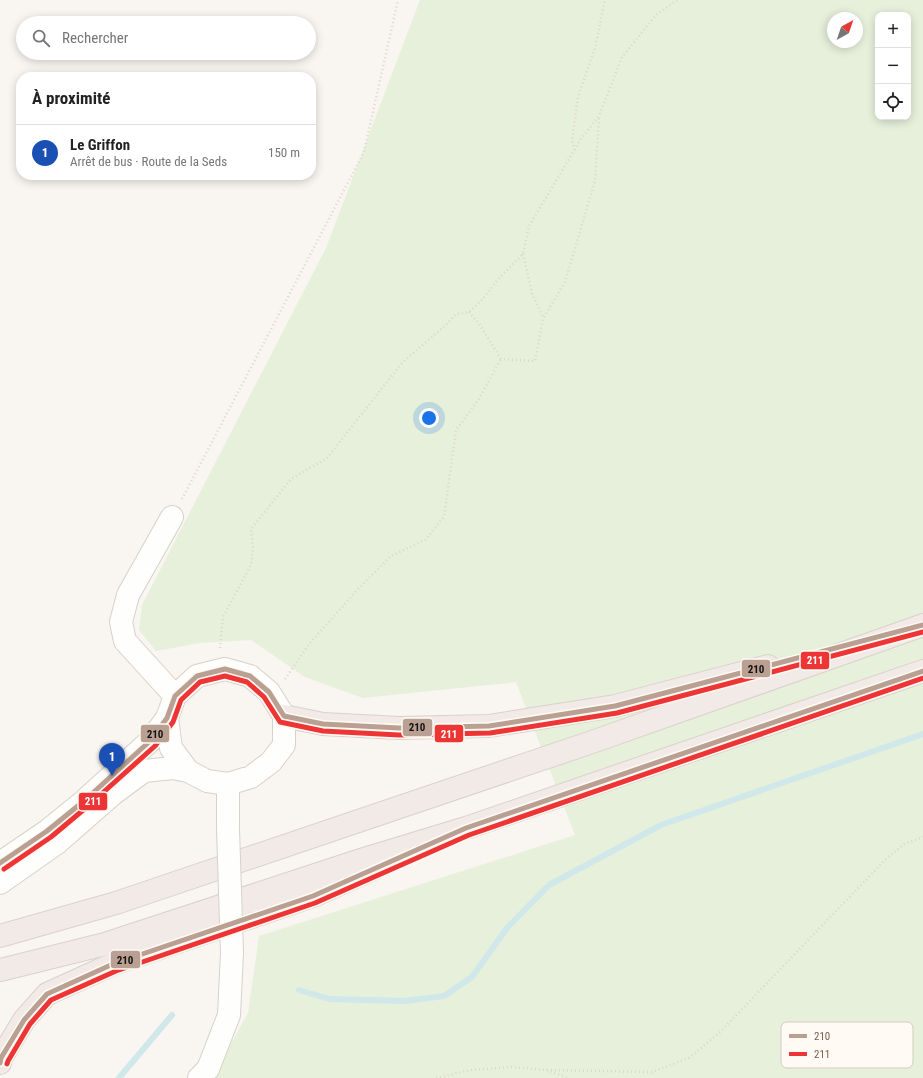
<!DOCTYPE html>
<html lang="fr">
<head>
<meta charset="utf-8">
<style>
  :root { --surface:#fff; --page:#f6f6f6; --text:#222; --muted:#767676; --line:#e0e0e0; --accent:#111827 }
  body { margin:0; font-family:"Roboto Condensed",sans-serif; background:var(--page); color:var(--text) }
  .controls { position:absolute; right:12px; top:12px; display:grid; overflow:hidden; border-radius:8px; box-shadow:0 2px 10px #0003 }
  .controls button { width:36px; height:36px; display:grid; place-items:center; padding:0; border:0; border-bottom:1px solid var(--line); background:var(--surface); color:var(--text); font:20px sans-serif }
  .compass { position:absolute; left:827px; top:12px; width:36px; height:36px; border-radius:50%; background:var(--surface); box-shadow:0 2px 10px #0003; rotate:40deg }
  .you { position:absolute; left:429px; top:418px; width:14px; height:14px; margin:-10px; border:3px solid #fff; border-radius:50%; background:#1a73e8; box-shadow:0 0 0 6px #1a73e833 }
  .badge { display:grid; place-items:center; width:26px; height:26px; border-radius:50%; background:var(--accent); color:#fff; font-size:13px; font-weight:700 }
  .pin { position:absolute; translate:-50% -33px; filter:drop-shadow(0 1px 2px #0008) }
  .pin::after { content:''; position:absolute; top:21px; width:14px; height:12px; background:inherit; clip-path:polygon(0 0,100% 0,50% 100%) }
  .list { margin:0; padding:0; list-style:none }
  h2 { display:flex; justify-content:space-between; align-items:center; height:52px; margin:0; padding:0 16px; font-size:17px }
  h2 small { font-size:13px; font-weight:400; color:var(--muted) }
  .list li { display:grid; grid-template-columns:26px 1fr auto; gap:12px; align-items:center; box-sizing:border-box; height:56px; padding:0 16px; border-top:1px solid var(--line) }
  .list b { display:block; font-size:15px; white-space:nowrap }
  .list p { margin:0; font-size:13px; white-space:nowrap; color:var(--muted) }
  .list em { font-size:13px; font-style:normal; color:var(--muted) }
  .icon { flex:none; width:22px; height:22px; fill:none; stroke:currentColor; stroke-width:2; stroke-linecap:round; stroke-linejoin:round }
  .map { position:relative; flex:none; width:923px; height:1078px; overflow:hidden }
  .search { position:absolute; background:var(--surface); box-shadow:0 2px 10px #0003; left:16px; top:16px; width:300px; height:44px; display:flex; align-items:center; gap:10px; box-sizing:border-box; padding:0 14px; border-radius:22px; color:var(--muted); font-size:15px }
  .panel { position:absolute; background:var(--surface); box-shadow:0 2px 10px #0003; left:16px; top:72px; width:300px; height:108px; border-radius:16px }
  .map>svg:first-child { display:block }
  .green { fill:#e7f0db; fill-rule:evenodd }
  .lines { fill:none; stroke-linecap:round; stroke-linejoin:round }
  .stream { stroke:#d0e8ea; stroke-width:6 }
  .minor-casing { stroke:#d7d1cb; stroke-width:24 }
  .highway-casing { stroke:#dad1cc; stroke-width:24 }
  .path { stroke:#dcd5d0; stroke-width:2.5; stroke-dasharray:1 3; stroke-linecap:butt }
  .minor { stroke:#fefefd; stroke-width:22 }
  .highway { stroke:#f2eae7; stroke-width:22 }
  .minor-bridge-casing { stroke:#d7d1cb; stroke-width:24; stroke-linecap:butt }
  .minor-bridge { stroke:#fefefd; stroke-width:22 }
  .bus-1-casing { stroke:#fffaf3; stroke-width:8 }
  .bus-2-casing { stroke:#fffaf3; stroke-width:8 }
  .bus-1 { stroke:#baa092; stroke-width:5 }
  .bus-2 { stroke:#ee3536; stroke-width:5 }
  .key { fill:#fffaf3; stroke:#d7cbc1; stroke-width:1 }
  .key-label { font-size:11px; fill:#7a5c4d }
  .line-badge { stroke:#fffaf3; stroke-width:1.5 }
  .badge-label { font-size:11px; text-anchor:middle; font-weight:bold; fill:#fff }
  .pale-badge-label { font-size:11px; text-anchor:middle; font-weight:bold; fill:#111 }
</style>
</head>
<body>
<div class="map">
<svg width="923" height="1078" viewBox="0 0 923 1078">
  <rect width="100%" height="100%" fill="#f9f5f0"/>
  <!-- green -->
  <path class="green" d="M420,0H923V1078H212L248,1013L259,936L575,835L516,682L363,698L305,677L251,640L200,643L156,651L139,630L142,605L326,248ZM878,15H908V117H878ZM833,18H857V42H833Z"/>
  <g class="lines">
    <!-- stream -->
    <g class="stream">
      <polyline points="299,990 329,999 405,1001 444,996 472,977 507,928 549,885 661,825 923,734"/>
      <polyline points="119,1078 172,1015"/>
    </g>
    <!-- minor casing -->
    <g class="minor-casing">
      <g id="minor">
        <polyline points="172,517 128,595 121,622 125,641 175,696"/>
        <polygon points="225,669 250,676 269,692 284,716 284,745 271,762 251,777 228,784 207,781 188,771 171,748 167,718 175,696 197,676"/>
        <polyline points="228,784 228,829"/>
        <polyline points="0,863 47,831 84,801 150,741 167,718"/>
        <polyline points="0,883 57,843 113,794 144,771 173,768 188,771"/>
        <polyline points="199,1078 208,1069 229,1015 232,953"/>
      </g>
    </g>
    <!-- highway casing -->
    <g class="highway-casing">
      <g id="highway">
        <polyline points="284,716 323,724 399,728 489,726 615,706 768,666"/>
        <polyline points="0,936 116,903 592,742 923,625"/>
        <polyline points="0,970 105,944 361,860 466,828 923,671"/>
        <polyline points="0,1063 1,1058 24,1020 47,994 113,964 313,896 375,868"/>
      </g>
    </g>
    <!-- path -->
    <g class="path">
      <polyline points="575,150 572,140 578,97 595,48 605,0"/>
      <polyline points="523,254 532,293 543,318"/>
      <polyline points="469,312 480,325 501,359 535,361 543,319 565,282 595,181 599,117"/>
      <polyline points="182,499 364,152 398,0"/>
      <polyline points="220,648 223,617 251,565 253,548 251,529 291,479 327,458 402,363 447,324 456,314 469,312 482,300 500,277 523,254 529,226 581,139 599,116 622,57 656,15 677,0"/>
      <polyline points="285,679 310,643 359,588 391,556 425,540 444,517 456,430 479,399 501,359"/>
      <polyline points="547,1070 652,1072 689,1058 720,1032 886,859 904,844 923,837"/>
      <polyline points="436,1078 471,1070 511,1067 547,1070 568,1078"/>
    </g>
    <!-- minor -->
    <use href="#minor" class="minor"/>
    <!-- highway -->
    <use href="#highway" class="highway"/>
    <!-- minor-bridge casing -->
    <g class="minor-bridge-casing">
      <polyline id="minor-bridge" points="228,829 232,953"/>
    </g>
    <!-- minor-bridge -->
    <use href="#minor-bridge" class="minor-bridge"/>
    <!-- bus-1 casing -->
    <g class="bus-1-casing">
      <g id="bus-1">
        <polyline points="0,863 47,831 84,801 150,741 167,718 175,696 197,676 225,669 250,676 269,692 284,716 323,724 399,728 489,726 615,706 923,625"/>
        <polyline points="0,1063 1,1058 24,1020 47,994 113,964 313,896 466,828 923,671"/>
      </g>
    </g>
    <!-- bus-2 casing -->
    <g class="bus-2-casing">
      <g id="bus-2">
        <polyline points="4,869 51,837 88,806 155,746 173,722 181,700 200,682 225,676 247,682 264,697 280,722 323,731 399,735 490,733 617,713 923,632"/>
        <polyline points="7,1064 8,1061 30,1024 51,1000 116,971 315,903 469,835 923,678"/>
      </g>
    </g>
    <!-- bus-1 -->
    <use href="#bus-1" class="bus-1"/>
    <!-- bus-2 -->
    <use href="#bus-2" class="bus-2"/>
  </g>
  <!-- legend -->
  <rect x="781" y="1022" width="132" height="46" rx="6" class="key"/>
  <rect x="789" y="1034" width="18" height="4" fill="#baa092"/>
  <rect x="789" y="1052" width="18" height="4" fill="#ee3536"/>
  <g class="key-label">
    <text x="814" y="1040">210</text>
    <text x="814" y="1058">211</text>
  </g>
  <g class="line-badge">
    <rect x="800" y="651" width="30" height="19" rx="4" fill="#ee3536"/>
    <rect x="741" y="659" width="30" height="19" rx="4" fill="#baa092"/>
    <rect x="402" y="718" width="31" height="19" rx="4" fill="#baa092"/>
    <rect x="140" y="724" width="30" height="19" rx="4" fill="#baa092"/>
    <rect x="434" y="724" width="30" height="19" rx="4" fill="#ee3536"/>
    <rect x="78" y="792" width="30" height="19" rx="4" fill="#ee3536"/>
    <rect x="110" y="950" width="31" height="19" rx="4" fill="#baa092"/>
  </g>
  <g class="badge-label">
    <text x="815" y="664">211</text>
    <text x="449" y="738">211</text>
    <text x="93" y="805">211</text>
  </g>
  <g class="pale-badge-label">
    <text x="756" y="673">210</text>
    <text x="417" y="731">210</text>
    <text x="155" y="738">210</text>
    <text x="125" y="964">210</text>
  </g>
</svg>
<div class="controls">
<button>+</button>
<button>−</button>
<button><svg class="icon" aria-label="locate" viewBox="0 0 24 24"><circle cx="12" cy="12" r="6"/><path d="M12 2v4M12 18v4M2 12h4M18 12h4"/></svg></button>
</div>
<svg class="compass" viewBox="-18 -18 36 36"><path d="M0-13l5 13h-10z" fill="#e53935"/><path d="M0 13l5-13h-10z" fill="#767676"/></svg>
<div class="you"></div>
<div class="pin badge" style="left:112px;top:776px;background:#1a4fb4">1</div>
<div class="search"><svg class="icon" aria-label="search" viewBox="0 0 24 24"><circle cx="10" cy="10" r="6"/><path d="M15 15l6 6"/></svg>Rechercher</div>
<section class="panel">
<h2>À proximité<small></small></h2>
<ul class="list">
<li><span class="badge" style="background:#1a4fb4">1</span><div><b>Le Griffon</b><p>Arrêt de bus · Route de la Seds</p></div><em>150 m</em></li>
</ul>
</section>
</div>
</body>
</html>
